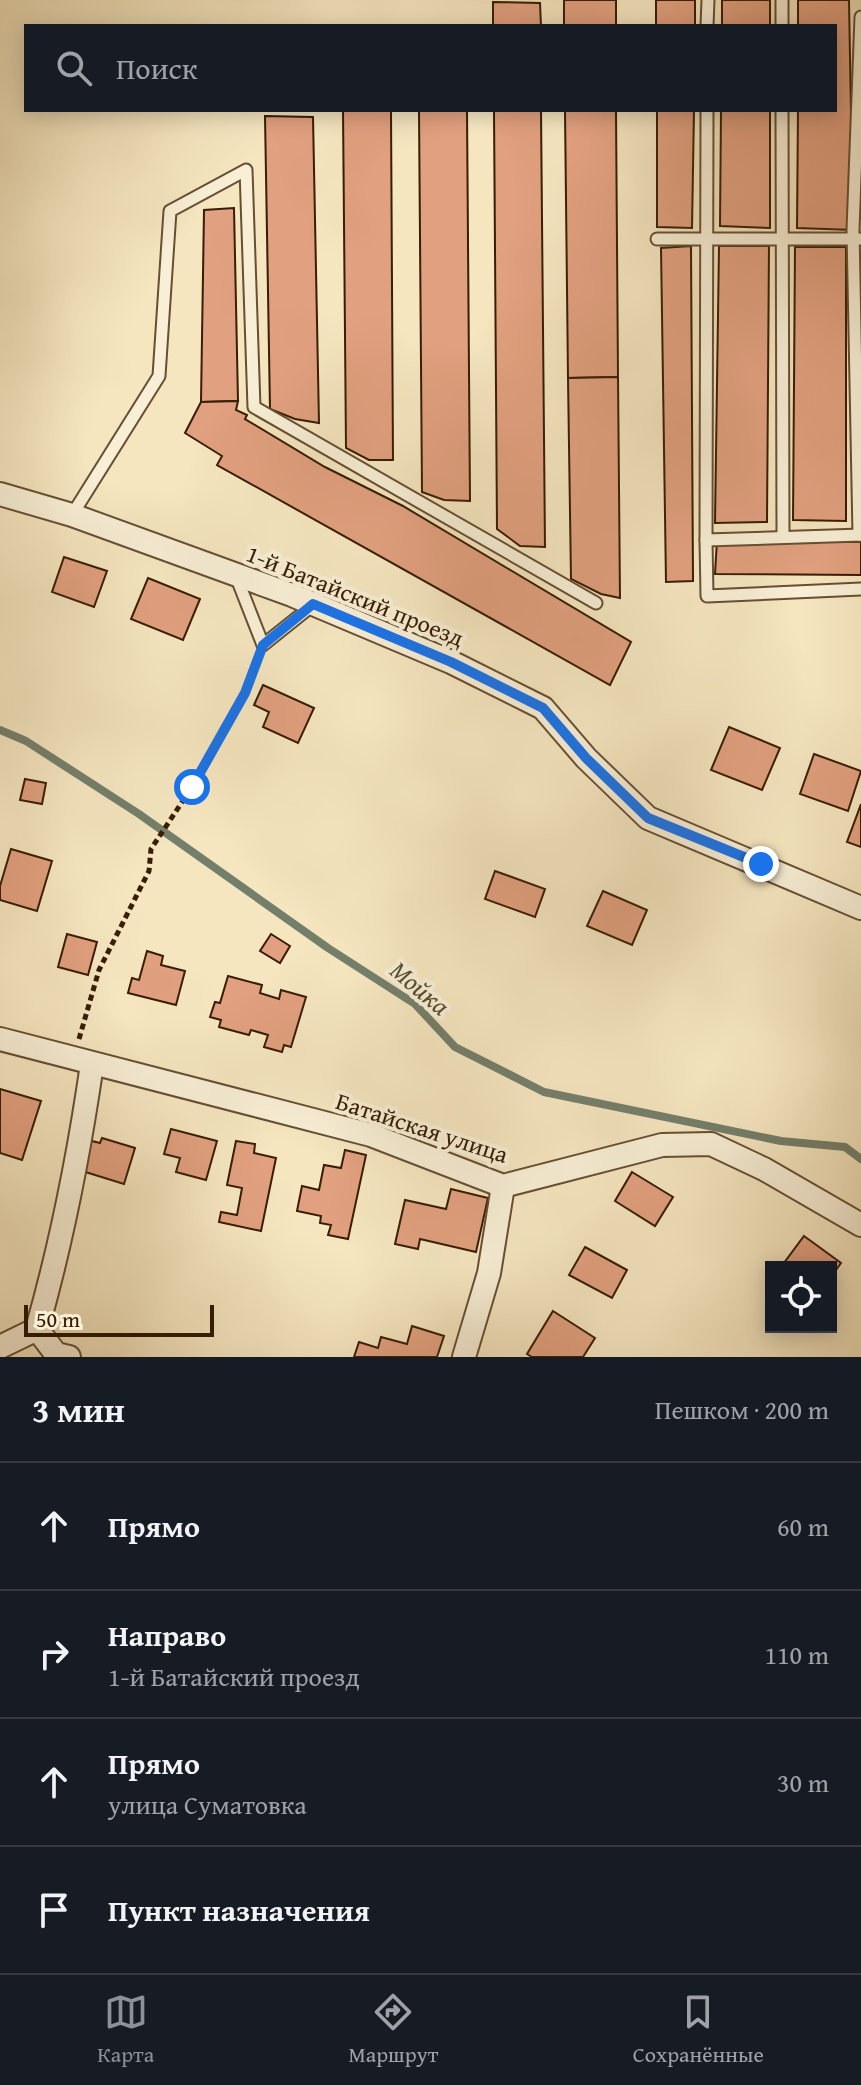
<!DOCTYPE html>
<html lang="ru">
<head>
<meta charset="utf-8">
<style>
  :root { --surface:#171b24; --page:#20242c; --text:#f1f3f6; --muted:#9ea1a6; --line:#363941; --accent:#8c9099 }
  body { margin:0; font-family:"Gentium Book Plus",serif; background:var(--page); color:var(--text) }
  .controls { position:absolute; right:24px; bottom:24px; display:grid; overflow:hidden; border-radius:0px; box-shadow:0 4px 20px #0003 }
  .controls button { width:72px; height:72px; display:grid; place-items:center; padding:0; border:0; border-bottom:2px solid var(--line); background:var(--surface); color:var(--text); font:40px sans-serif }
  .scale { position:absolute; left:24px; bottom:20px; width:190px; box-sizing:border-box; padding-left:8px; border:4px solid #381d02; border-top:0; font-size:22px; line-height:28px; white-space:nowrap; color:#381d02; -webkit-text-stroke:6px #f8efd6; paint-order:stroke }
  .stop { position:absolute; width:24px; height:24px; margin:-18px; border:6px solid #1a73e8; border-radius:50%; background:#fff }
  .stop.end { background:#1a73e8; border-color:#fff; box-shadow:0 2px 8px #0008 }
  .list { margin:0; padding:0; list-style:none }
  h2 { display:flex; justify-content:space-between; align-items:center; height:104px; margin:0; padding:0 32px; font-size:34px }
  h2 small { font-size:26px; font-weight:400; color:var(--muted) }
  .list li { display:grid; grid-template-columns:52px 1fr auto; gap:24px; align-items:center; box-sizing:border-box; height:128px; padding:0 32px; border-top:2px solid var(--line) }
  .list b { display:block; font-size:30px; white-space:nowrap }
  .list p { margin:0; font-size:26px; white-space:nowrap; color:var(--muted) }
  .list em { font-size:26px; font-style:normal; color:var(--muted) }
  .icon { flex:none; width:44px; height:44px; fill:none; stroke:currentColor; stroke-width:2; stroke-linecap:round; stroke-linejoin:round }
  .map { position:relative; flex:none; width:861px; height:1357px; overflow:hidden }
  .search { position:absolute; background:var(--surface); box-shadow:0 4px 20px #0003; left:24px; right:24px; top:24px; height:88px; display:flex; align-items:center; gap:20px; box-sizing:border-box; padding:0 28px; border-radius:0px; color:var(--muted); font-size:30px }
  .sheet { height:616px; background:var(--surface) }
  nav { display:flex; justify-content:space-around; align-items:center; box-sizing:border-box; height:112px; border-top:2px solid var(--line); background:var(--surface); font-size:22px; color:var(--muted) }
  nav a { display:grid; justify-items:center; gap:4px }
  nav .on { color:var(--accent) }
  .map>svg:first-child { display:block }
  .lines { fill:none; stroke-linecap:round; stroke-linejoin:round }
  .stream { stroke:#747f6b; stroke-width:8 }
  .building { fill:#e1a07f; stroke:#381d02; stroke-width:2 }
  .lane-casing { stroke:#674f32; stroke-width:15 }
  .street-casing { stroke:#674f32; stroke-width:26 }
  .path { stroke:#381d02; stroke-width:5; stroke-dasharray:6 4; stroke-linecap:butt }
  .lane { stroke:#f8efd6; stroke-width:11 }
  .street { stroke:#f8efd6; stroke-width:22 }
  .route { stroke:#1a73e8; stroke-width:10 }
  .labels { text-anchor:middle; stroke-width:8; stroke-linejoin:round; paint-order:stroke }
  .street-label { font-size:24px; fill:#381d02; stroke:#f8efd6 }
  .water-label { font-size:26px; font-style:italic; fill:#564e37; stroke:#f8efd6 }
</style>
</head>
<body>
<div class="map">
<svg width="861" height="1357" viewBox="0 0 861 1357">
  <rect width="100%" height="100%" fill="#f5e6c0"/>
  <filter id="stains"><feTurbulence type="fractalNoise" baseFrequency=".0025" numOctaves="4"/><feColorMatrix values="0 0 0 0 .2 0 0 0 0 .09 0 0 0 0 .02 0 0 0 .5 -.17"/></filter>
  <radialGradient id="worn" r=".72"><stop offset=".6" stop-color="#630" stop-opacity="0"/><stop offset="1" stop-color="#630" stop-opacity=".3"/></radialGradient>
  <g class="lines">
    <!-- stream -->
    <polyline class="stream" points="0,730 26,741 139,814 328,948 415,1004 455,1047 544,1092 781,1141 845,1147 861,1159"/>
  </g>
  <!-- building -->
  <g class="building">
    <rect x="564" y="0" width="52" height="26"/>
    <rect x="656" y="0" width="39" height="26"/>
    <rect x="722" y="0" width="48" height="26"/>
    <polygon points="798,0 849,0 853,230 797,228 798,110 835,110 835,26 798,26"/>
    <polygon points="493,2 540,3 541,26 493,26"/>
    <polygon points="343,110 391,110 393,460 369,460 346,448"/>
    <polygon points="419,110 467,110 470,501 444,500 422,492"/>
    <polygon points="494,110 541,110 545,547 520,546 497,529"/>
    <polygon points="565,110 616,110 618,377 568,378"/>
    <polygon points="657,110 694,110 692,228 657,227"/>
    <polygon points="721,110 770,110 770,228 720,226"/>
    <polygon points="265,116 313,117 319,423 295,419 270,409"/>
    <polygon points="234,208 238,401 201,402 204,210"/>
    <polygon points="691,246 693,581 666,582 661,248"/>
    <polygon points="719,246 769,246 767,522 715,523"/>
    <polygon points="795,247 846,247 846,521 793,520"/>
    <polygon points="618,377 620,598 601,594 571,579 568,378"/>
    <polygon points="238,401 236,410 247,415 245,419 325,467 403,506 631,642 610,685 217,465 222,456 185,433 201,402"/>
    <polygon points="717,540 861,542 861,575 715,574"/>
    <polygon points="64,557 107,571 94,607 52,592"/>
    <polygon points="148,578 200,599 183,640 131,619"/>
    <polygon points="263,685 314,708 298,743 263,727 269,712 254,705"/>
    <polygon points="729,727 780,748 762,790 711,770"/>
    <polygon points="814,754 861,771 848,811 800,794"/>
    <polygon points="25,779 46,783 42,804 20,800"/>
    <polygon points="861,804 861,847 847,842"/>
    <polygon points="11,849 52,861 37,911 0,900 0,886"/>
    <polygon points="495,871 545,889 535,917 485,899"/>
    <polygon points="603,891 647,910 632,945 587,926"/>
    <polygon points="67,934 97,942 88,975 58,967"/>
    <polygon points="271,934 290,946 280,963 260,951"/>
    <polygon points="147,951 163,956 161,965 185,971 176,1005 128,993 132,978 139,980"/>
    <polygon points="228,976 262,985 260,993 279,999 281,990 306,997 291,1047 284,1045 282,1052 264,1047 268,1035 251,1030 249,1035 219,1027 221,1020 210,1017 215,1002 220,1003"/>
    <polygon points="0,1089 41,1101 22,1160 0,1153"/>
    <polygon points="171,1129 217,1141 206,1180 176,1172 180,1158 164,1154"/>
    <polygon points="102,1138 135,1148 124,1184 79,1170 88,1140 100,1143"/>
    <polygon points="236,1141 255,1144 254,1153 276,1158 261,1231 219,1222 221,1212 237,1215 242,1188 227,1185"/>
    <polygon points="345,1150 366,1155 348,1239 328,1235 331,1225 320,1223 321,1216 297,1211 302,1186 319,1190 324,1165 341,1168"/>
    <polygon points="632,1172 673,1197 655,1226 615,1201"/>
    <polygon points="451,1189 488,1198 476,1252 420,1239 418,1249 395,1244 405,1200 446,1209"/>
    <polygon points="804,1236 841,1263 831,1277 831,1267 781,1267"/>
    <polygon points="585,1247 627,1270 612,1298 569,1275"/>
    <polygon points="553,1311 595,1338 583,1357 532,1357 527,1354"/>
    <polygon points="412,1326 444,1336 437,1357 354,1357 359,1342 378,1348 381,1337 407,1344"/>
  </g>
  <g class="lines">
    <!-- lane casing -->
    <g class="lane-casing">
      <g id="lane">
        <polyline points="782,0 782,26"/>
        <polyline points="707,26 708,0"/>
        <polyline points="707,110 706,540 861,535"/>
        <polyline points="782,110 783,536"/>
        <polyline points="657,239 861,239"/>
        <polyline points="72,515 159,376 170,211 246,170 254,407 596,603"/>
        <polyline points="859,535 853,230 861,17"/>
        <polyline points="706,540 707,596 861,589"/>
        <polyline points="236,576 263,645 313,605"/>
      </g>
    </g>
    <!-- street casing -->
    <g class="street-casing">
      <g id="street">
        <polyline points="0,494 72,515 292,595 451,662 543,708 586,758 648,818 861,908"/>
        <polyline points="0,1039 371,1135 503,1186 662,1145 711,1144 764,1169 861,1225"/>
        <polyline points="37,1329 56,1354 69,1357"/>
        <path d="M0,1347L37,1329C62,1241 79,1154 92,1064"/>
        <polyline points="464,1357 489,1273 503,1186"/>
      </g>
    </g>
    <!-- path -->
    <polyline class="path" points="79,1039 99,970 149,871 151,849 192,787 245,693 257,661"/>
    <!-- lane -->
    <use href="#lane" class="lane"/>
    <!-- street -->
    <use href="#street" class="street"/>
  </g>
  <g class="lines">
    <!-- route -->
    <polyline class="route" points="192,787 245,693 263,645 313,604 451,662 543,708 586,758 648,818 761,864"/>
  </g>
  <g class="labels">
    <!-- street labels -->
    <g class="street-label">
      <text transform="translate(355 596) rotate(22)" y="8">1-й Батайский проезд</text>
      <text transform="translate(422 1128) rotate(18)" y="8">Батайская улица</text>
    </g>
    <!-- water labels -->
    <g class="water-label">
      <text transform="translate(420 988) rotate(40)" y="9">Мойка</text>
    </g>
  </g>
  <rect width="100%" height="100%" filter="url(#stains)"/>
  <rect width="100%" height="100%" fill="url(#worn)"/>
</svg>
<div class="controls">
<button><svg class="icon" aria-label="locate" viewBox="0 0 24 24"><circle cx="12" cy="12" r="6"/><path d="M12 2v4M12 18v4M2 12h4M18 12h4"/></svg></button>
</div>
<div class="scale">50 m</div>
<div class="stop" style="left:192px;top:787px"></div>
<div class="stop end" style="left:761px;top:864px"></div>
<div class="search"><svg class="icon" aria-label="search" viewBox="0 0 24 24"><circle cx="10" cy="10" r="6"/><path d="M15 15l6 6"/></svg>Поиск</div>
</div>
<section class="sheet">
<h2>3 мин<small>Пешком · 200 m</small></h2>
<ul class="list">
<li><svg class="icon" aria-label="ahead" viewBox="0 0 24 24"><path d="M12 20V5M6 11l6-6 6 6"/></svg><div><b>Прямо</b></div><em>60 m</em></li>
<li><svg class="icon" aria-label="right" viewBox="0 0 24 24"><path d="M7 20v-9h11M14 6l5 5-5 5"/></svg><div><b>Направо</b><p>1-й Батайский проезд</p></div><em>110 m</em></li>
<li><svg class="icon" aria-label="ahead" viewBox="0 0 24 24"><path d="M12 20V5M6 11l6-6 6 6"/></svg><div><b>Прямо</b><p>улица Суматовка</p></div><em>30 m</em></li>
<li><svg class="icon" aria-label="arrive" viewBox="0 0 24 24"><path d="M6 21V4h12l-3 4 3 4H6"/></svg><div><b>Пункт назначения</b></div></li>
</ul>
</section>
<nav>
<a class="on"><svg class="icon" aria-label="map" viewBox="0 0 24 24"><path d="M3 6l6-2 6 2 6-2v14l-6 2-6-2-6 2zM9 4v14M15 6v14"/></svg>Карта</a>
<a><svg class="icon" aria-label="directions" viewBox="0 0 24 24"><path d="M12 3l9 9-9 9-9-9zM9 14v-3h6M13 9l2 2-2 2"/></svg>Маршрут</a>
<a><svg class="icon" aria-label="saved" viewBox="0 0 24 24"><path d="M7 4h10v16l-5-4-5 4z"/></svg>Сохранённые</a>
</nav>
</body>
</html>
